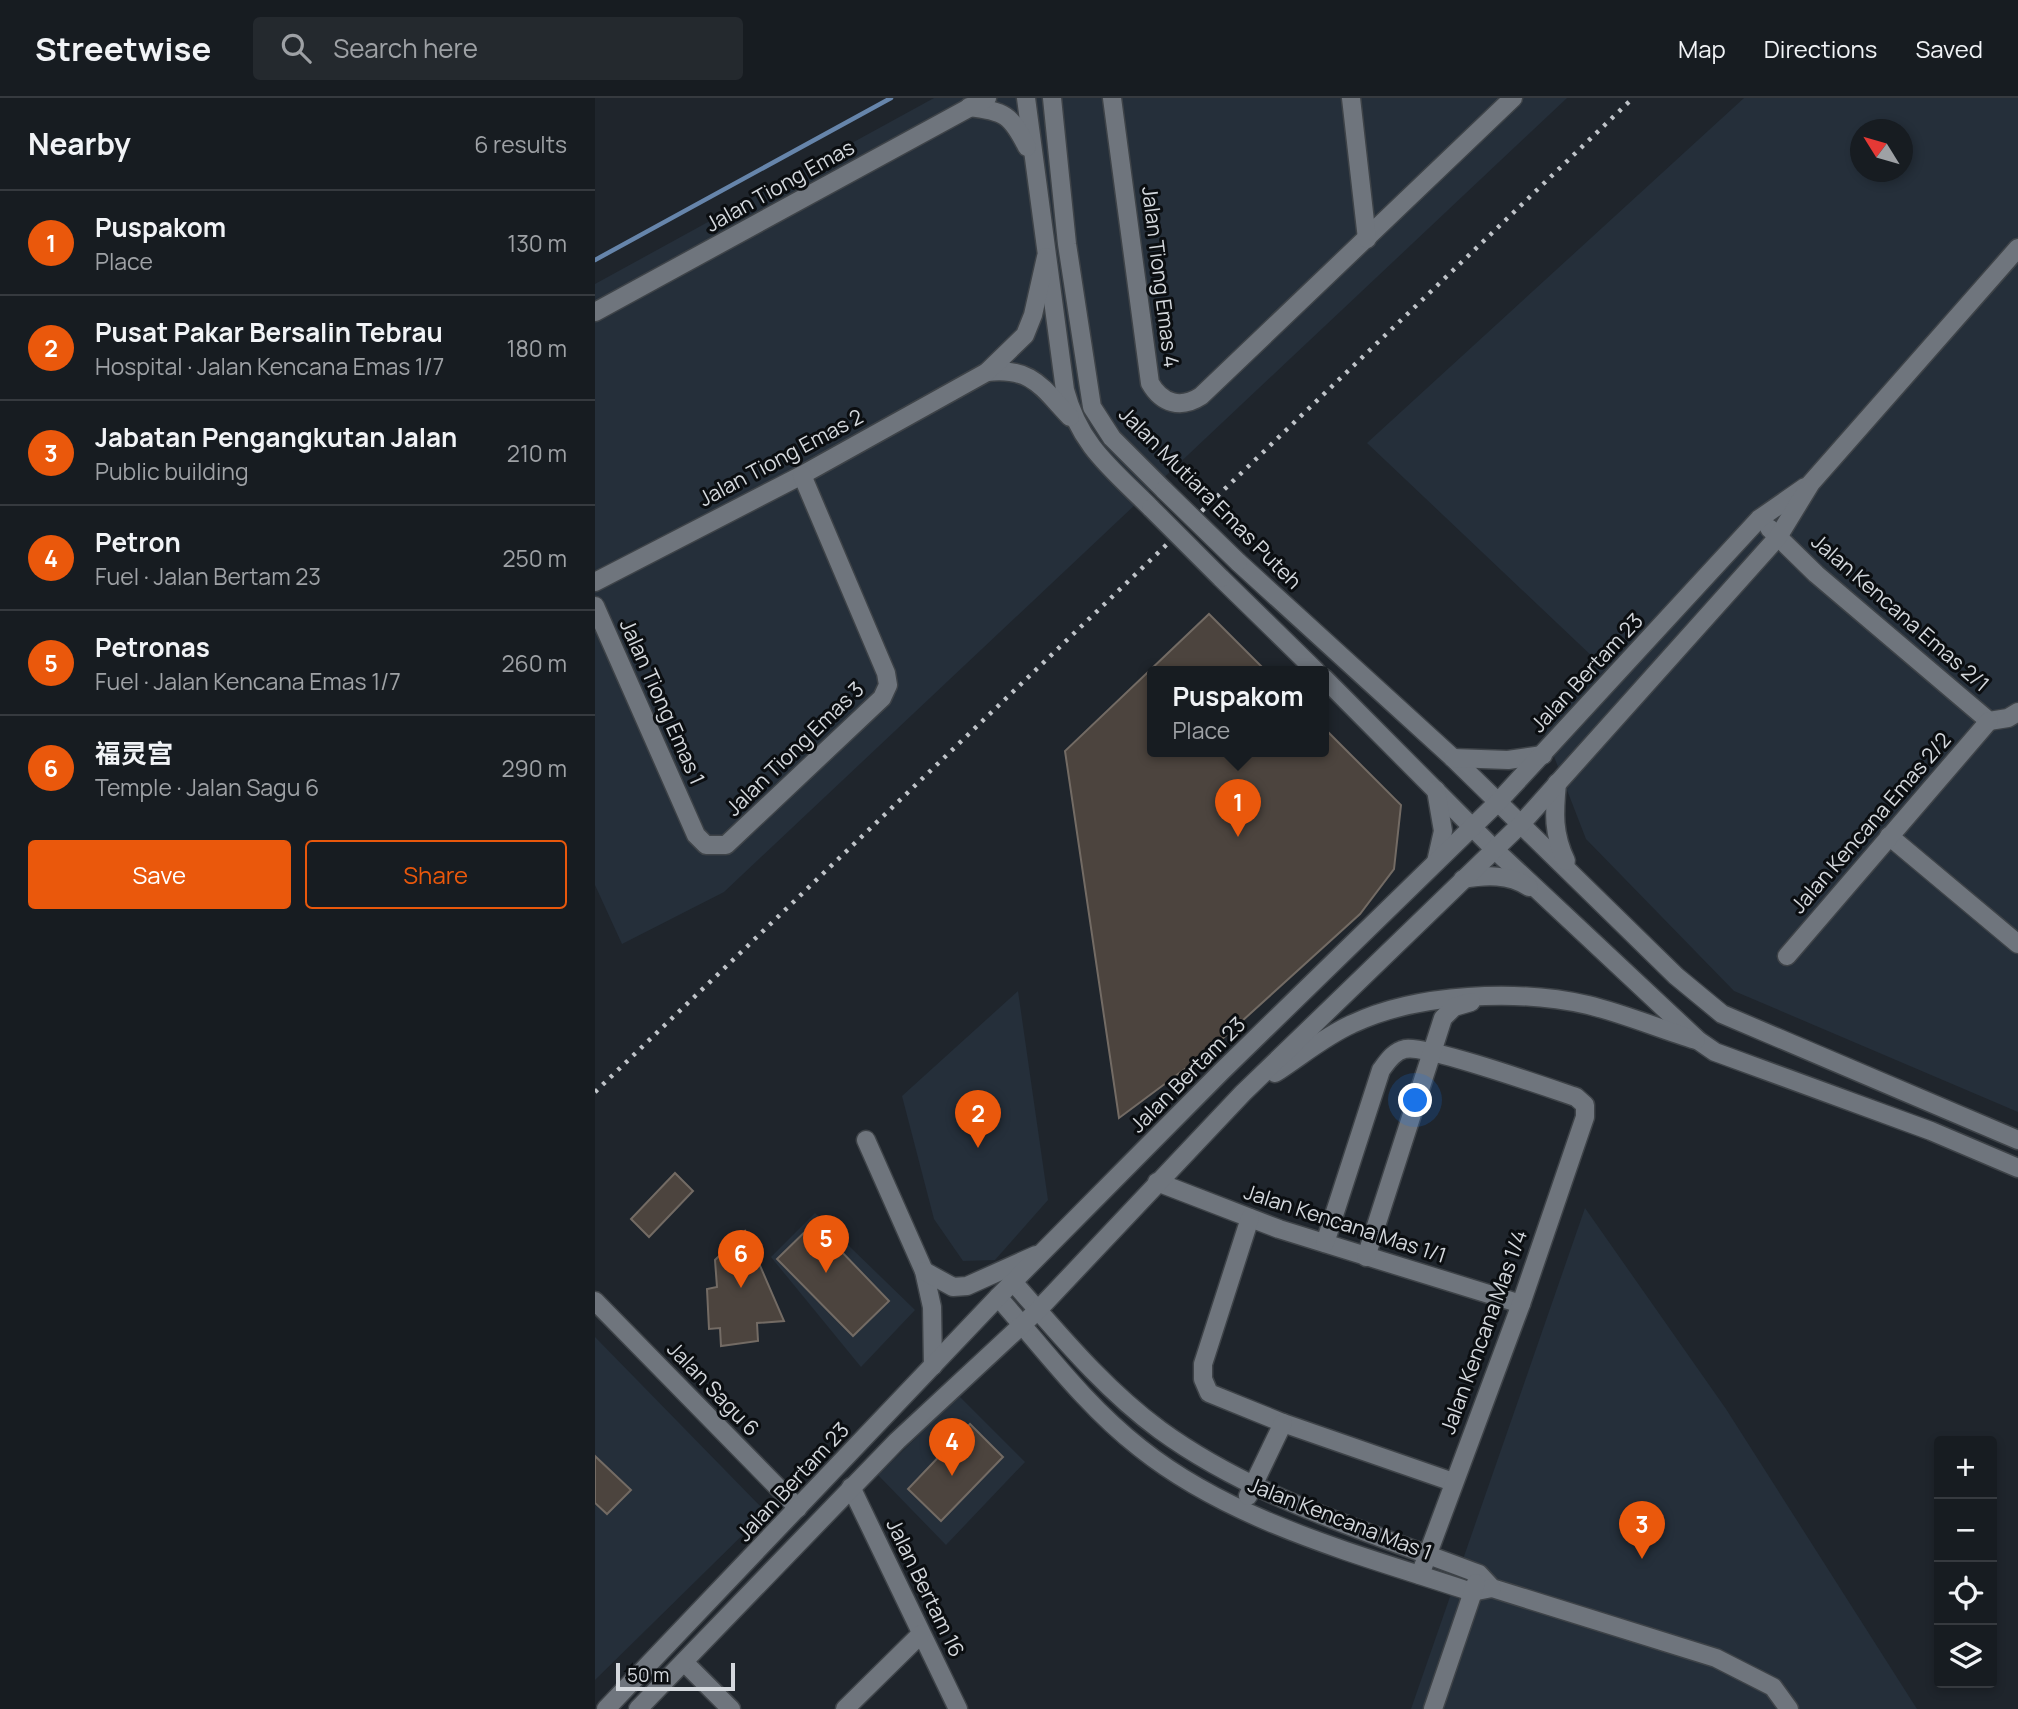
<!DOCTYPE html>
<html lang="en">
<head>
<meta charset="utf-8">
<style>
  :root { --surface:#171c21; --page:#24292e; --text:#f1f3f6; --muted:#9ea1a5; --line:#363a3f; --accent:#ea580c }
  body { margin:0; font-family:Manrope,"Noto Sans SC",sans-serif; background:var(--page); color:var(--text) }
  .controls { position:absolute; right:21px; bottom:21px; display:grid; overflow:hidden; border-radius:7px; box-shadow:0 4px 10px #0003 }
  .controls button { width:63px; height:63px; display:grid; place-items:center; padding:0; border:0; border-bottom:2px solid var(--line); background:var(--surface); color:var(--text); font:35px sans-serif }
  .compass { position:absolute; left:1255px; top:21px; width:63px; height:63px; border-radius:50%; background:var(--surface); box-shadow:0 4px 10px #0003; rotate:307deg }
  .scale { position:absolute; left:21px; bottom:18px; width:119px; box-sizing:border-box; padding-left:7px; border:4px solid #d4d8dd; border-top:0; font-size:19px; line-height:24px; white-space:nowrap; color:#d4d8dd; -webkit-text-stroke:5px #0b0e11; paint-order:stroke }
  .you { position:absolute; left:821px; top:1003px; width:24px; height:24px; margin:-18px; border:5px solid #fff; border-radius:50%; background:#1a73e8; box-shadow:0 0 0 10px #1a73e833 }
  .badge { display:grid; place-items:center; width:46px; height:46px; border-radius:50%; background:var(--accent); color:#fff; font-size:23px; font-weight:700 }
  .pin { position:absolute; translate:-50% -58px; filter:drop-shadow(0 2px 4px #0008) }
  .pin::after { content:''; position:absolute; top:37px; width:24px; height:21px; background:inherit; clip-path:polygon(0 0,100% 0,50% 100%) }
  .popup { position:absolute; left:552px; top:568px; width:182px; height:91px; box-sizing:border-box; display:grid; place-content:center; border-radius:7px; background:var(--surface); filter:drop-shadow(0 2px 5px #0005); font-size:23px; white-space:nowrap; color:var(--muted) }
  .popup b { font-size:26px; color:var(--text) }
  .popup::after { content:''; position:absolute; left:50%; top:100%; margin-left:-14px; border:14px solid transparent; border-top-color:var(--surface) }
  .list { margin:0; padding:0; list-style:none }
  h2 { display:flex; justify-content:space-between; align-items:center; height:91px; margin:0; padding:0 28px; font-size:30px }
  h2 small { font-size:23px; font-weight:400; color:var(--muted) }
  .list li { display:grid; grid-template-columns:46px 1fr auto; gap:21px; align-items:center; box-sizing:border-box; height:105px; padding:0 28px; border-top:2px solid var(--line) }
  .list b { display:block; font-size:26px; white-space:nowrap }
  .list p { margin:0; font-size:23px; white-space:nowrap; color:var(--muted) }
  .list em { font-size:23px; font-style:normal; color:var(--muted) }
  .actions { display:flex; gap:14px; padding:21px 28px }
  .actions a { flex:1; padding:16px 0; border:2px solid var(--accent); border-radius:7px; text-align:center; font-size:24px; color:var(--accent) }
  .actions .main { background:var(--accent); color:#fff }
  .icon { flex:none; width:38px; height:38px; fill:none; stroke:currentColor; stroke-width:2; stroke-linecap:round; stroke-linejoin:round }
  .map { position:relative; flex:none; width:1423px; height:1611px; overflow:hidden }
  header { display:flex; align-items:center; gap:42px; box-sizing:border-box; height:98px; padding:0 35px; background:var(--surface); border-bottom:2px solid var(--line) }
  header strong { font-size:33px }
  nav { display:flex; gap:38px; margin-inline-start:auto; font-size:24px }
  .search { width:490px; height:63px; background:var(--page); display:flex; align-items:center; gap:18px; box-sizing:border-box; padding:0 24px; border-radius:7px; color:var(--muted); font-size:26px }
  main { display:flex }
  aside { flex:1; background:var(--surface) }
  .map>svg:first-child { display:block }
  .built { fill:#252f3a; fill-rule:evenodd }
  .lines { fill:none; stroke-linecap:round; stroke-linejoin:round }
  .stream { stroke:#6685ab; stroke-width:4.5 }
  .building { fill:#4c443e; stroke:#736b64; stroke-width:2 }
  .minor-casing { stroke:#3e4348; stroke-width:21 }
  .minor { stroke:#6f757d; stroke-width:18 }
  .rail { stroke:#bfc3c8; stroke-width:4.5; stroke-dasharray:3.5 7; stroke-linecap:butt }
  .minor-bridge-casing { stroke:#3e4348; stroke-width:21; stroke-linecap:butt }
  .minor-bridge { stroke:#6f757d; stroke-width:18 }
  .labels { text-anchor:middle; stroke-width:6; stroke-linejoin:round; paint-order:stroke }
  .street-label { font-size:21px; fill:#d4d8dd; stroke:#0b0e11 }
</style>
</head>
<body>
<header>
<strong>Streetwise</strong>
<div class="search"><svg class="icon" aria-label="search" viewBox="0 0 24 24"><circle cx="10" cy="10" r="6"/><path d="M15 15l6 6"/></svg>Search here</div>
<nav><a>Map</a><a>Directions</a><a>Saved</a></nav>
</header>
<main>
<aside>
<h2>Nearby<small>6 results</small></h2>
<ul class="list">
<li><span class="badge">1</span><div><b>Puspakom</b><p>Place</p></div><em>130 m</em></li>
<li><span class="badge">2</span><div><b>Pusat Pakar Bersalin Tebrau</b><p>Hospital · Jalan Kencana Emas 1/7</p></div><em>180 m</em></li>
<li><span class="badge">3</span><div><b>Jabatan Pengangkutan Jalan</b><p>Public building</p></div><em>210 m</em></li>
<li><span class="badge">4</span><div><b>Petron</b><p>Fuel · Jalan Bertam 23</p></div><em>250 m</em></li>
<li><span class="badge">5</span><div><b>Petronas</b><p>Fuel · Jalan Kencana Emas 1/7</p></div><em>260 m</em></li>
<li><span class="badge">6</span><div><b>福灵宫</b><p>Temple · Jalan Sagu 6</p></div><em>290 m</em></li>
</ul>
<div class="actions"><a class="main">Save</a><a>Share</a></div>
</aside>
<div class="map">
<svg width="1423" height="1611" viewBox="0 0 1423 1611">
  <rect width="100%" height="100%" fill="#1f252c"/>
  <!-- built -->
  <g class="built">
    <polygon points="339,0 972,0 129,794 27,846 0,787 0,186"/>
    <path d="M1149,0H1423V1014L1139,893L991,741L946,625L1001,562L772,345ZM1266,32H1308V74H1266Z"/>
    <polygon points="423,893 453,1102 400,1162 368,1163 339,1121 307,998"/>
    <polygon points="990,1110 1131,1311 1322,1611 816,1611"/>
    <polygon points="220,1115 320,1212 266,1269 176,1159"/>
    <polygon points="0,1239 171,1414 0,1582"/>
    <polygon points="364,1298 430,1364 351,1447 283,1377"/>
  </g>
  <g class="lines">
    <!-- stream -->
    <polyline class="stream" points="0,162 296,0"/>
  </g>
  <!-- building -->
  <g class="building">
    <polygon points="614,516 671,573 557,573 557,653 729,653 729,630 806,707 799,771 765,816 614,953 524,1020 470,653"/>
    <polygon points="80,1075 98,1093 54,1139 36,1121"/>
    <polygon points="219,1125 294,1203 258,1238 182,1161"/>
    <polygon points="150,1133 189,1223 162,1225 163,1243 126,1248 125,1230 114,1231 112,1191 122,1189 120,1162"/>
    <polygon points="375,1326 408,1359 346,1423 313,1391"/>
    <polygon points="0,1358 36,1392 12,1416 0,1405"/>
  </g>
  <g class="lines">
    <!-- minor casing -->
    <g class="minor-casing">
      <g id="minor">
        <path d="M431,0L470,292C485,348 516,370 556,410"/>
        <polyline points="457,0 472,146 497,309 517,340 569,392"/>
        <path d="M517,0L555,285C567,306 586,311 606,298L918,0"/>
        <polyline points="756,0 772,141"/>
        <path d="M374,9C410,13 416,17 432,49"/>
        <polyline points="0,214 392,0"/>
        <path d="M392,274C438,269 447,290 475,319"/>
        <polyline points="1174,430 1221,476 1394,623 1413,620 1423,614"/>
        <polyline points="643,464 858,660 1081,878 1127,916 1423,1042"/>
        <polyline points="626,480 721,573"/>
        <polyline points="0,484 207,377 392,274 430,237 438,217 451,159"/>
        <polyline points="0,508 101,737 111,747 131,747 287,600 293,587 291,575 207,377"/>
        <polyline points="729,580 899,751 1104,943 1120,954 1336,1033 1423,1070"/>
        <polyline points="858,660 913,662 948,657"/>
        <path d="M962,685C959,715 958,736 971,763"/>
        <polyline points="841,692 848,733 841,764"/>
        <polyline points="1294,738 1423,846"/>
        <path d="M868,781C891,777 914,776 934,789"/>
        <polyline points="1192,858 1394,623"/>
        <path d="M680,975C705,959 730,938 757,926C822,895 923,891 993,907C1030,916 1065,931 1101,942"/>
        <polyline points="271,1042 329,1173 337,1209 338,1268"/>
        <polyline points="562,1084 684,1131 926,1206"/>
        <polyline points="655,1120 608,1266 608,1281 614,1295 688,1325 858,1384"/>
        <path d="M730,1145L786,972C792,964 799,953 810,951C829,946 954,990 981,999L990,1007V1019L926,1206L825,1477"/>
        <polyline points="771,1159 848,920 859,909 876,904"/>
        <polyline points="329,1173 358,1189 372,1188 441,1157"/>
        <path d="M419,1185C464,1236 509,1291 565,1332C660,1401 775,1434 884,1476L897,1490L1121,1560L1178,1589L1194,1611"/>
        <path d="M403,1199C449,1251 490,1307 545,1350C639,1425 766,1457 877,1494L897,1490"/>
        <polyline points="0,1203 203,1410"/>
        <polyline points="256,1389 363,1611"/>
        <polyline points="653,1398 688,1325"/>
        <polyline points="89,1564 136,1611"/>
        <polyline points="11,1611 403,1199 626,974 903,704 1164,421 1210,389"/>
        <polyline points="43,1611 302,1343 443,1212 648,995 926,726 1183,439 1216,385 1423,150"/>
        <polyline points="250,1611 326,1536"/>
        <polyline points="838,1611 881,1485"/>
      </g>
    </g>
    <!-- minor -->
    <use href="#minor" class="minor"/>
    <!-- rail -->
    <polyline class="rail" points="0,994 1038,0"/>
    <!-- minor-bridge casing -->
    <g class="minor-bridge-casing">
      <g id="minor-bridge">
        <polyline points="569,392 643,464"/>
        <polyline points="556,410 626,480"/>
      </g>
    </g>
    <!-- minor-bridge -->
    <use href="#minor-bridge" class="minor-bridge"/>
  </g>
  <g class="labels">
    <!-- street labels -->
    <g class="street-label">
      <text transform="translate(185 88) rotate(-29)" y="7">Jalan Tiong Emas</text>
      <text transform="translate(565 179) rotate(83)" y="7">Jalan Tiong Emas 4</text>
      <text transform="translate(186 360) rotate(-28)" y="7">Jalan Tiong Emas 2</text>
      <text transform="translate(615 400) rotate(45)" y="7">Jalan Mutiara Emas Puteh</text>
      <text transform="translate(1305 515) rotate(41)" y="7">Jalan Kencana Emas 2/1</text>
      <text transform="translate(992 575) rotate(-47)" y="7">Jalan Bertam 23</text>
      <text transform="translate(67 604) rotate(66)" y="7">Jalan Tiong Emas 1</text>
      <text transform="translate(200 651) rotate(-44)" y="7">Jalan Tiong Emas 3</text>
      <text transform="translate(1276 725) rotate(-49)" y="7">Jalan Kencana Emas 2/2</text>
      <text transform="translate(593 977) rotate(-45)" y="7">Jalan Bertam 23</text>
      <text transform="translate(750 1126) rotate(18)" y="7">Jalan Kencana Mas 1/1</text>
      <text transform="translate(889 1234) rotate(-70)" y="7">Jalan Kencana Mas 1/4</text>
      <text transform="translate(118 1291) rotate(46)" y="7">Jalan Sagu 6</text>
      <text transform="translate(198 1384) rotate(-47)" y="7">Jalan Bertam 23</text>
      <text transform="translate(745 1421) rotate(21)" y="7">Jalan Kencana Mas 1</text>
      <text transform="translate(330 1490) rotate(64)" y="7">Jalan Bertam 16</text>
    </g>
  </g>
</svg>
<div class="controls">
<button>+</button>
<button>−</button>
<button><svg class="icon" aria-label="locate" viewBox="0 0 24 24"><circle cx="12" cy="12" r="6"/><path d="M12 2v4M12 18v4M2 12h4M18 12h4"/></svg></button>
<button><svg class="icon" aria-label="layers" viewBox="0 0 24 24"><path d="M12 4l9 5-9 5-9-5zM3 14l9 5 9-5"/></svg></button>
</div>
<svg class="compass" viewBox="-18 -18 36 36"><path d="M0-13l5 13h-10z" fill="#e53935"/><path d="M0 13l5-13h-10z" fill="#9ea1a5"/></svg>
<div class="scale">50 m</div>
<div class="you"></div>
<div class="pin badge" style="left:643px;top:739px">1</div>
<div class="popup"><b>Puspakom</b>Place</div>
<div class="pin badge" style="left:383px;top:1050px">2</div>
<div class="pin badge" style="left:1047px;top:1461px">3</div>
<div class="pin badge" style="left:357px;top:1378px">4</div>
<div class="pin badge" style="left:231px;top:1175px">5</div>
<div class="pin badge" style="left:146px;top:1190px">6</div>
</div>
</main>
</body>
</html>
